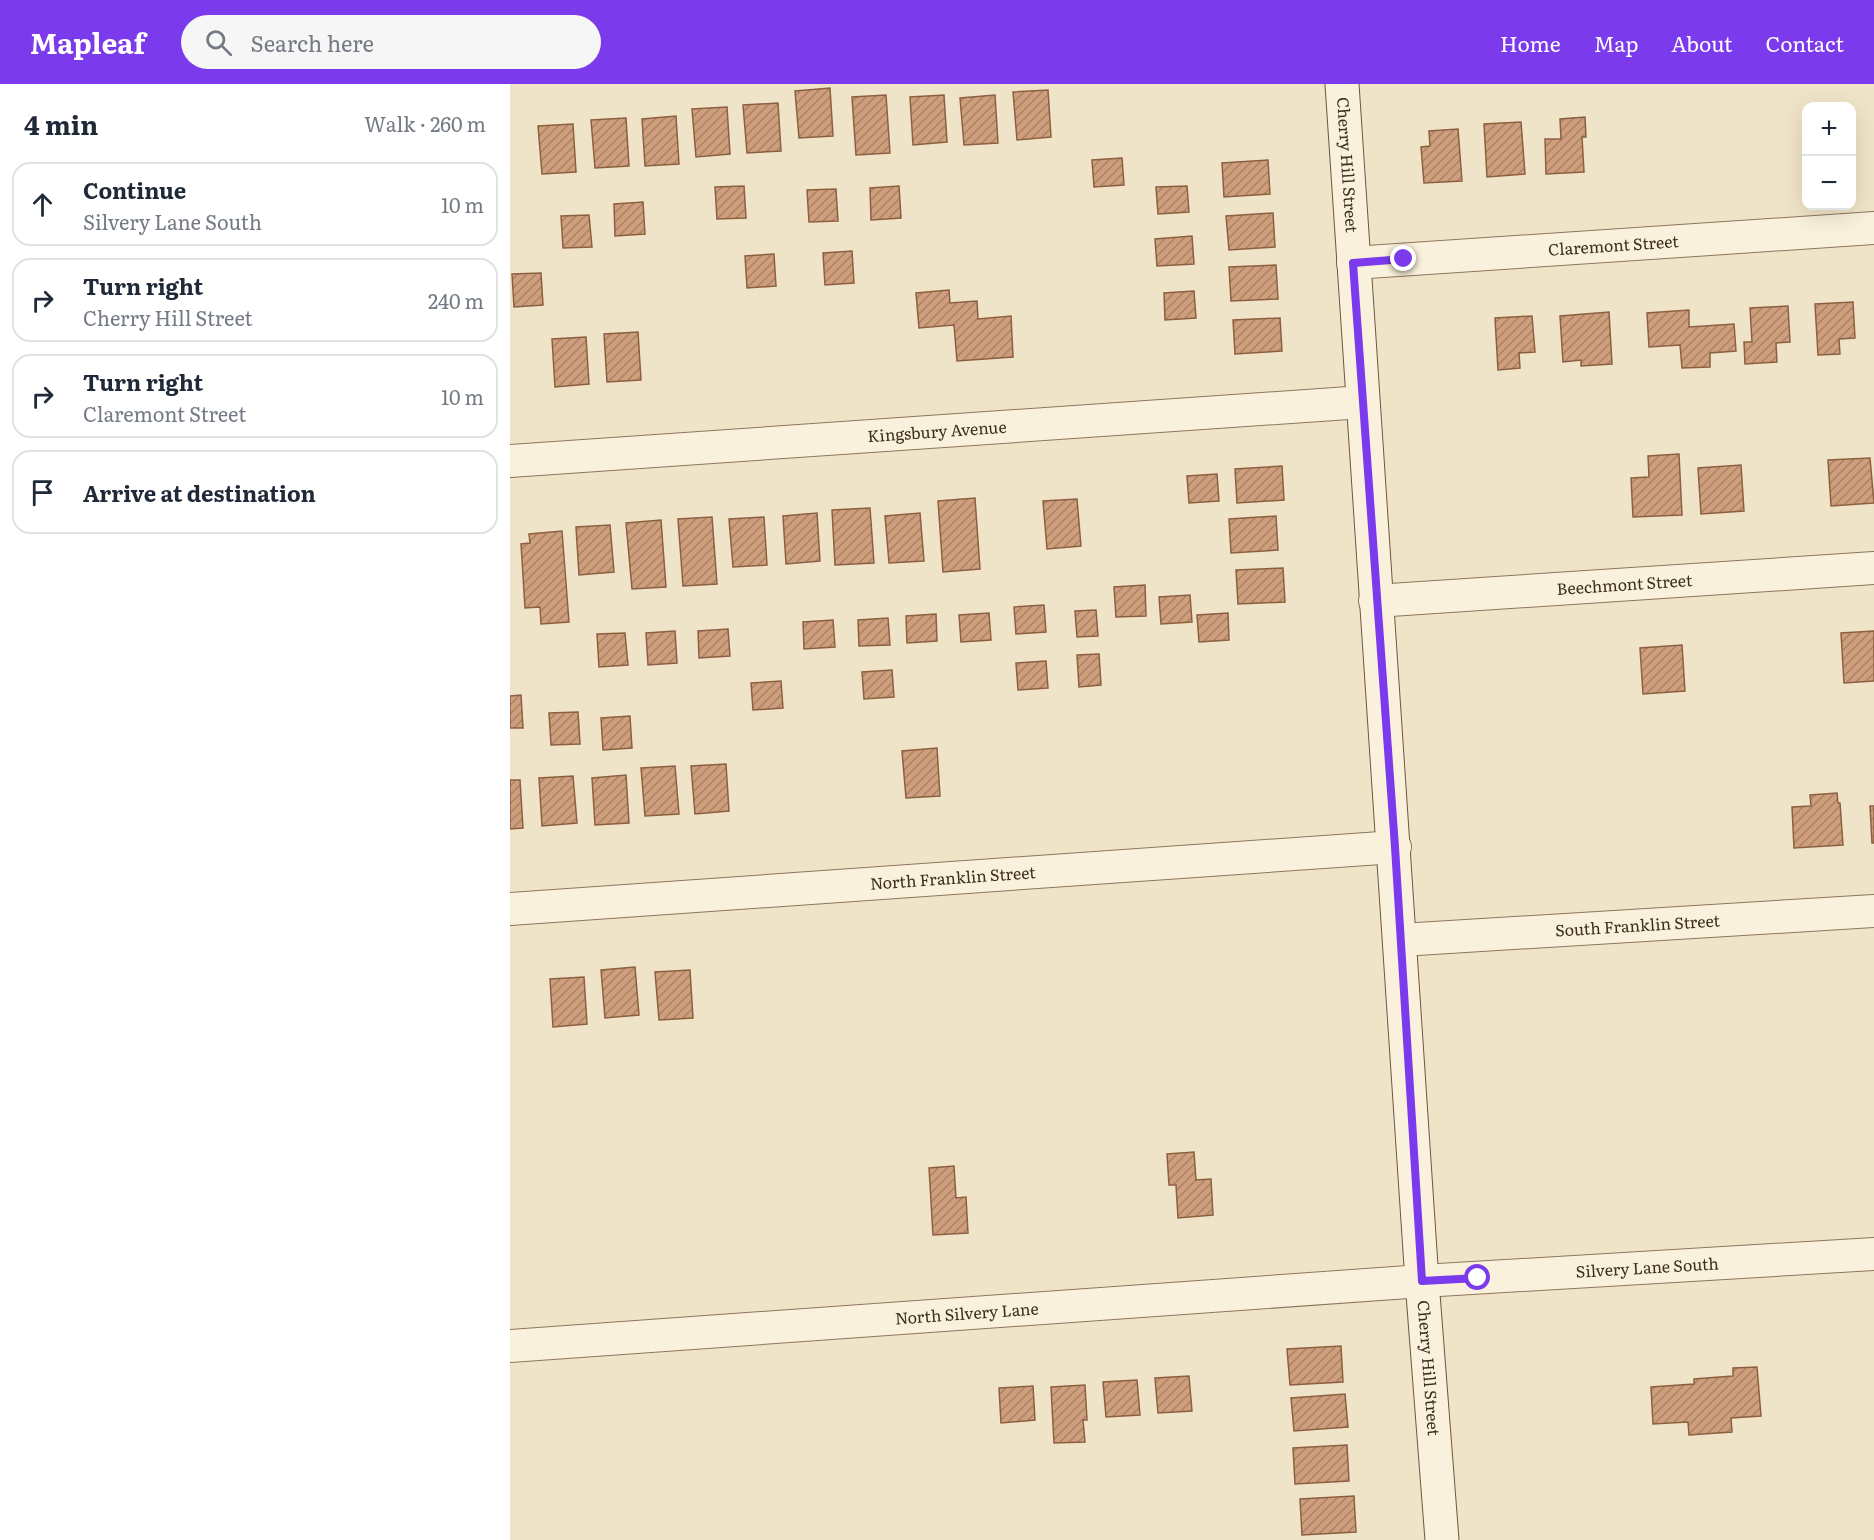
<!DOCTYPE html>
<html lang="en">
<head>
<meta charset="utf-8">
<style>
  :root { --surface:#fff; --page:#f6f6f7; --text:#1f2937; --muted:#747a83; --line:#e0e1e3; --accent:#7c3aed }
  body { margin:0; font-family:Literata,serif; background:var(--page); color:var(--text) }
  .controls { position:absolute; right:18px; top:18px; display:grid; overflow:hidden; border-radius:12px; box-shadow:0 6px 24px #0002 }
  .controls button { width:54px; height:54px; display:grid; place-items:center; padding:0; border:0; border-bottom:2px solid var(--line); background:var(--surface); color:var(--text); font:30px sans-serif }
  .stop { position:absolute; width:18px; height:18px; margin:-14px; border:4px solid #7c3aed; border-radius:50%; background:#fff }
  .stop.end { background:#7c3aed; border-color:#fff; box-shadow:0 2px 6px #0008 }
  .list { margin:0; padding:0; list-style:none }
  h2 { display:flex; justify-content:space-between; align-items:center; height:78px; margin:0; padding:0 24px; font-size:26px }
  h2 small { font-size:20px; font-weight:400; color:var(--muted) }
  .list li { display:grid; grid-template-columns:39px 1fr auto; gap:18px; align-items:center; box-sizing:border-box; height:84px; margin:0 12px 12px; padding:0 12px; border:2px solid var(--line); border-radius:18px }
  .list b { display:block; font-size:22px; white-space:nowrap }
  .list p { margin:0; font-size:20px; white-space:nowrap; color:var(--muted) }
  .list em { font-size:20px; font-style:normal; color:var(--muted) }
  .icon { flex:none; width:33px; height:33px; fill:none; stroke:currentColor; stroke-width:2; stroke-linecap:round; stroke-linejoin:round }
  .map { position:relative; flex:none; width:1364px; height:1456px; overflow:hidden }
  header { display:flex; align-items:center; gap:36px; box-sizing:border-box; height:84px; padding:0 30px; background:var(--accent); color:#fff }
  header strong { font-size:28px }
  nav { display:flex; gap:33px; margin-inline-start:auto; font-size:21px }
  .search { width:420px; height:54px; background:var(--page); display:flex; align-items:center; gap:15px; box-sizing:border-box; padding:0 21px; border-radius:33px; color:var(--muted); font-size:22px }
  main { display:flex }
  aside { flex:1; background:var(--surface) }
  .map>svg:first-child { display:block }
  .building { fill:url(#building-hatch); stroke:#8d5f41; stroke-width:1.5 }
  .lines { fill:none; stroke-linecap:round; stroke-linejoin:round }
  .street-casing { stroke:#8d765c; stroke-width:34 }
  .secondary-casing { stroke:#6f573f; stroke-width:35 }
  .street { stroke:#faf1dc; stroke-width:32 }
  .secondary { stroke:#faf1dc; stroke-width:33 }
  .route { stroke:#7c3aed; stroke-width:8 }
  .labels { text-anchor:middle; stroke-width:6; stroke-linejoin:round; paint-order:stroke }
  .street-label { font-size:16px; fill:#3d2e20; stroke:#f7eed8 }
</style>
</head>
<body>
<header>
<strong>Mapleaf</strong>
<div class="search"><svg class="icon" aria-label="search" viewBox="0 0 24 24"><circle cx="10" cy="10" r="6"/><path d="M15 15l6 6"/></svg>Search here</div>
<nav><a>Home</a><a>Map</a><a>About</a><a>Contact</a></nav>
</header>
<main>
<aside>
<h2>4 min<small>Walk · 260 m</small></h2>
<ul class="list">
<li><svg class="icon" aria-label="ahead" viewBox="0 0 24 24"><path d="M12 20V5M6 11l6-6 6 6"/></svg><div><b>Continue</b><p>Silvery Lane South</p></div><em>10 m</em></li>
<li><svg class="icon" aria-label="right" viewBox="0 0 24 24"><path d="M7 20v-9h11M14 6l5 5-5 5"/></svg><div><b>Turn right</b><p>Cherry Hill Street</p></div><em>240 m</em></li>
<li><svg class="icon" aria-label="right" viewBox="0 0 24 24"><path d="M7 20v-9h11M14 6l5 5-5 5"/></svg><div><b>Turn right</b><p>Claremont Street</p></div><em>10 m</em></li>
<li><svg class="icon" aria-label="arrive" viewBox="0 0 24 24"><path d="M6 21V4h12l-3 4 3 4H6"/></svg><div><b>Arrive at destination</b></div></li>
</ul>
</aside>
<div class="map">
<svg width="1364" height="1456" viewBox="0 0 1364 1456">
  <defs>
    <pattern id="building-hatch" width="6" height="6" patternUnits="userSpaceOnUse" patternTransform="scale(1.5)"><rect width="6" height="6" fill="#cf9f7d"/><path d="M-1 1l2-2M0 6l6-6M5 7l2-2" fill="none" stroke="#a98266"/></pattern>
  </defs>
  <rect width="100%" height="100%" fill="#f0e4c8"/>
  <!-- building -->
  <g class="building">
    <polygon points="320,4 323,52 289,54 285,7"/>
    <polygon points="538,6 541,53 507,56 503,8"/>
    <polygon points="376,11 380,69 346,71 342,13"/>
    <polygon points="434,11 437,58 403,61 400,13"/>
    <polygon points="485,11 488,59 454,61 450,14"/>
    <polygon points="268,19 271,67 237,69 233,21"/>
    <polygon points="217,23 220,70 186,73 182,25"/>
    <polygon points="166,32 169,80 135,82 132,35"/>
    <polygon points="1075,33 1076,53 1072,53 1074,88 1036,90 1035,55 1051,55 1050,35"/>
    <polygon points="116,34 119,82 85,84 81,36"/>
    <polygon points="1011,38 1015,90 977,93 974,40"/>
    <polygon points="63,40 66,88 32,90 28,42"/>
    <polygon points="948,45 952,97 914,99 911,63 920,62 919,47"/>
    <polygon points="612,74 614,101 584,103 582,76"/>
    <polygon points="758,76 760,110 714,113 712,79"/>
    <polygon points="234,102 236,134 207,135 205,103"/>
    <polygon points="389,102 391,134 361,136 360,104"/>
    <polygon points="677,102 679,128 648,130 646,103"/>
    <polygon points="326,105 328,137 299,138 297,106"/>
    <polygon points="133,118 135,150 105,152 104,120"/>
    <polygon points="763,129 765,163 719,166 716,132"/>
    <polygon points="79,131 82,163 53,164 51,132"/>
    <polygon points="682,152 684,180 647,182 645,155"/>
    <polygon points="342,167 344,199 315,201 313,169"/>
    <polygon points="264,170 266,202 237,204 235,172"/>
    <polygon points="766,181 768,215 721,217 719,183"/>
    <polygon points="31,189 33,221 4,223 2,190"/>
    <polygon points="439,206 440,219 467,217 468,235 501,232 503,273 447,277 444,241 409,244 406,209"/>
    <polygon points="684,207 686,234 655,236 654,209"/>
    <polygon points="1343,218 1345,254 1329,255 1330,270 1308,271 1305,220"/>
    <polygon points="1278,222 1280,258 1266,259 1267,278 1235,280 1234,258 1242,258 1240,224"/>
    <polygon points="1179,226 1179,243 1224,240 1226,267 1200,269 1200,283 1172,284 1170,261 1139,263 1137,229"/>
    <polygon points="1099,228 1102,280 1071,282 1071,276 1053,278 1050,232"/>
    <polygon points="1022,232 1025,268 1009,269 1010,284 988,286 985,234"/>
    <polygon points="770,234 772,267 725,270 723,236"/>
    <polygon points="128,248 131,296 97,298 94,250"/>
    <polygon points="76,253 79,300 45,303 42,255"/>
    <polygon points="1169,370 1172,431 1123,433 1121,394 1139,393 1138,372"/>
    <polygon points="1360,374 1364,419 1321,422 1318,376"/>
    <polygon points="1231,381 1234,427 1191,430 1188,384"/>
    <polygon points="772,382 774,416 727,419 725,385"/>
    <polygon points="707,390 709,417 679,419 677,392"/>
    <polygon points="465,414 470,485 433,488 428,417"/>
    <polygon points="567,415 571,462 537,465 533,417"/>
    <polygon points="360,424 364,479 325,481 322,426"/>
    <polygon points="307,429 310,477 276,480 273,432"/>
    <polygon points="410,429 414,477 379,479 375,432"/>
    <polygon points="766,432 768,466 721,469 719,435"/>
    <polygon points="202,433 207,500 173,502 168,435"/>
    <polygon points="254,433 257,481 223,483 219,435"/>
    <polygon points="151,436 156,503 122,505 116,439"/>
    <polygon points="100,441 104,488 69,491 66,443"/>
    <polygon points="52,447 59,538 31,540 30,523 15,524 11,460 20,459 19,450"/>
    <polygon points="773,484 775,518 728,520 726,486"/>
    <polygon points="635,501 636,532 606,533 604,503"/>
    <polygon points="680,511 682,538 651,540 649,513"/>
    <polygon points="534,521 536,548 506,550 504,523"/>
    <polygon points="586,526 588,552 567,553 565,527"/>
    <polygon points="479,529 481,556 451,558 449,531"/>
    <polygon points="718,529 719,556 689,558 687,531"/>
    <polygon points="426,530 427,557 397,559 396,532"/>
    <polygon points="378,534 380,561 349,562 348,536"/>
    <polygon points="323,536 325,563 294,565 293,538"/>
    <polygon points="218,545 220,572 189,574 188,547"/>
    <polygon points="165,547 167,579 138,581 136,549"/>
    <polygon points="1364,547 1364,597 1334,599 1331,549"/>
    <polygon points="115,549 118,581 89,583 87,550"/>
    <polygon points="1172,561 1175,607 1133,610 1130,564"/>
    <polygon points="589,570 591,601 569,603 567,571"/>
    <polygon points="536,577 538,604 508,606 506,579"/>
    <polygon points="382,586 384,613 354,615 352,588"/>
    <polygon points="271,597 273,624 243,626 241,599"/>
    <polygon points="11,611 13,644 0,644 0,612"/>
    <polygon points="68,628 70,660 41,661 39,629"/>
    <polygon points="120,632 122,664 93,666 91,634"/>
    <polygon points="427,664 430,712 396,714 392,667"/>
    <polygon points="216,680 219,727 185,730 181,682"/>
    <polygon points="165,682 169,730 135,732 131,684"/>
    <polygon points="116,691 119,739 85,741 82,694"/>
    <polygon points="63,692 67,739 32,742 29,694"/>
    <polygon points="0,696 10,696 13,744 0,745"/>
    <polygon points="1327,709 1328,719 1330,719 1333,761 1284,764 1282,723 1301,722 1300,711"/>
    <polygon points="1360,722 1364,722 1364,759 1362,759"/>
    <polygon points="125,883 129,931 95,934 91,886"/>
    <polygon points="180,886 183,934 149,936 145,888"/>
    <polygon points="74,893 77,940 43,943 40,895"/>
    <polygon points="684,1068 686,1096 701,1095 703,1131 668,1134 666,1101 659,1101 657,1070"/>
    <polygon points="444,1082 446,1114 456,1113 458,1149 423,1151 419,1084"/>
    <polygon points="831,1262 833,1298 780,1301 777,1265"/>
    <polygon points="1247,1283 1251,1332 1221,1334 1222,1348 1179,1351 1178,1338 1143,1340 1141,1303 1184,1300 1184,1295 1223,1292 1223,1284"/>
    <polygon points="679,1292 682,1327 648,1329 645,1294"/>
    <polygon points="627,1296 630,1331 596,1333 593,1298"/>
    <polygon points="575,1301 577,1336 573,1336 575,1358 544,1359 541,1303"/>
    <polygon points="523,1302 525,1336 491,1339 489,1304"/>
    <polygon points="835,1310 838,1343 784,1347 781,1314"/>
    <polygon points="837,1361 839,1397 785,1400 783,1364"/>
    <polygon points="844,1412 846,1448 792,1451 790,1415"/>
  </g>
  <g class="lines">
    <!-- street casing -->
    <g class="street-casing">
      <g id="street">
        <path id="s1" d="M843,179L1364,144"/>
        <path id="s2" d="M0,377L853,318"/>
        <path id="s3" d="M865,517L1364,484"/>
        <path id="s4" d="M0,825L885,763"/>
        <path id="s5" d="M891,856L1364,827"/>
        <path id="s6" d="M0,1262L912,1197L1364,1170"/>
      </g>
    </g>
    <!-- secondary casing -->
    <g class="secondary-casing">
      <g id="secondary">
        <path id="s7" d="M832,0L912,1197L932,1456"/>
      </g>
    </g>
    <!-- street -->
    <use href="#street" class="street"/>
    <!-- secondary -->
    <use href="#secondary" class="secondary"/>
  </g>
  <g class="lines">
    <!-- route -->
    <polyline class="route" points="894,175 843,179 885,763 912,1197 968,1194"/>
  </g>
  <g class="labels">
    <!-- street labels -->
    <g class="street-label">
      <text dy="6" stroke="none"><textPath href="#s7" startOffset="81">Cherry Hill Street</textPath></text>
      <text dy="6" stroke="none"><textPath href="#s1" startOffset="261">Claremont Street</textPath></text>
      <text dy="6" stroke="none"><textPath href="#s2" startOffset="428">Kingsbury Avenue</textPath></text>
      <text dy="6" stroke="none"><textPath href="#s3" startOffset="250">Beechmont Street</textPath></text>
      <text dy="6" stroke="none"><textPath href="#s4" startOffset="444">North Franklin Street</textPath></text>
      <text dy="6" stroke="none"><textPath href="#s5" startOffset="237">South Franklin Street</textPath></text>
      <text dy="6" stroke="none"><textPath href="#s6" startOffset="1140">Silvery Lane South</textPath></text>
      <text dy="6" stroke="none"><textPath href="#s6" startOffset="458">North Silvery Lane</textPath></text>
      <text dy="6" stroke="none"><textPath href="#s7" startOffset="1287">Cherry Hill Street</textPath></text>
    </g>
  </g>
</svg>
<div class="controls">
<button>+</button>
<button>−</button>
</div>
<div class="stop" style="left:968px;top:1194px"></div>
<div class="stop end" style="left:894px;top:175px"></div>
</div>
</main>
</body>
</html>
